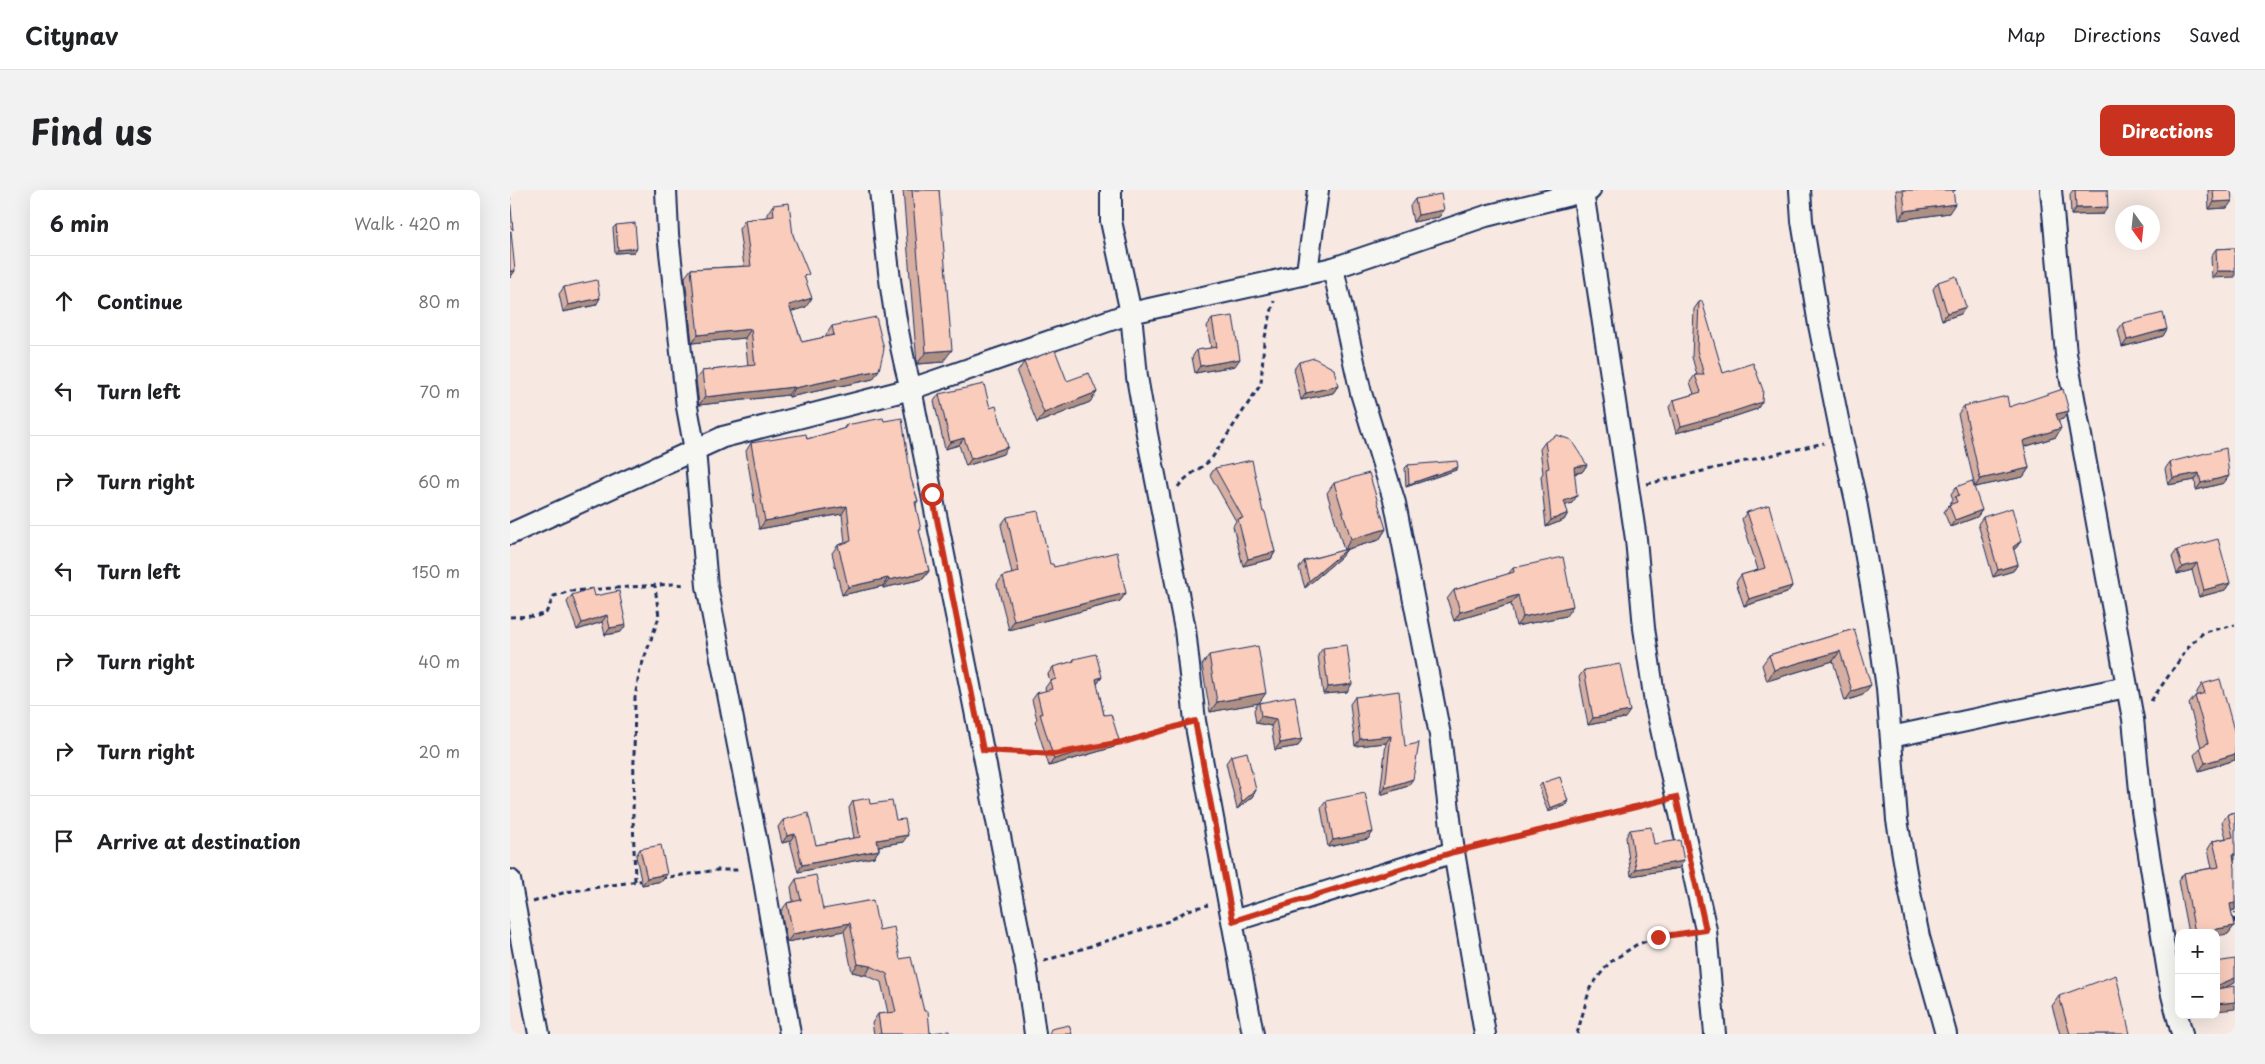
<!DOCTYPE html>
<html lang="en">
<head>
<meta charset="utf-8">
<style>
  :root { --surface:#fff; --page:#f2f2f2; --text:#202124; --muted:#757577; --line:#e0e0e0; --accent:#c8321e }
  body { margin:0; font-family:"Playpen Sans",sans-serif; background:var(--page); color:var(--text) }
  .controls { position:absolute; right:15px; bottom:15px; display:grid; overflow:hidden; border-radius:10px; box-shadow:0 5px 20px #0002 }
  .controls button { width:45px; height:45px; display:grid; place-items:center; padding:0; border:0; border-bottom:1px solid var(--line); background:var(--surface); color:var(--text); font:25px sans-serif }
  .compass { position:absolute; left:1605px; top:15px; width:45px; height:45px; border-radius:50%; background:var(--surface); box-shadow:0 5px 20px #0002; rotate:165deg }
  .stop { position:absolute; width:15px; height:15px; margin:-11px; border:4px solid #c8321e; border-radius:50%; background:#fff }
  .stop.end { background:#c8321e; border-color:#fff; box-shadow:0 1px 5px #0008 }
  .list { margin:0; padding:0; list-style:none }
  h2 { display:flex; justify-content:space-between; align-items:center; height:65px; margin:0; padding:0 20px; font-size:21px }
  h2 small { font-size:16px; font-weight:400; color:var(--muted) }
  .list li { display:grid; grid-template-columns:32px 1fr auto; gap:15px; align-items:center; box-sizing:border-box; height:90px; padding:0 20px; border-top:1px solid var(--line) }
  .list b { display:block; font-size:19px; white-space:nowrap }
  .list em { font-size:16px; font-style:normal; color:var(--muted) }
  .icon { flex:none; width:28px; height:28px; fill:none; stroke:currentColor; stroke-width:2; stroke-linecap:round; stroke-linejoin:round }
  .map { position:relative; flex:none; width:1725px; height:844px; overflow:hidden; border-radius:10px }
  header { display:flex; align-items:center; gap:30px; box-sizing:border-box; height:70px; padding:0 25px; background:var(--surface); border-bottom:1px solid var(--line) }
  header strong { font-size:24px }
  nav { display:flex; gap:28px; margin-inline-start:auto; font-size:18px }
  .intro { display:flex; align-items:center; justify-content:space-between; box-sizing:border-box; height:120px; padding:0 30px }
  h1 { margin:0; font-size:35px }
  .button { padding:12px 22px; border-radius:10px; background:var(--accent); color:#fff; font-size:18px; font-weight:700 }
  main { display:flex; gap:30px; padding:0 30px }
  aside { flex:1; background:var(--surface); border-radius:10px; box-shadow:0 5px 20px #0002 }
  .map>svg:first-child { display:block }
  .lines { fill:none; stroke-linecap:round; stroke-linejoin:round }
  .street-casing { stroke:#1b2f5e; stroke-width:24 }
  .path { stroke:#1b2f5e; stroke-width:3; stroke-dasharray:5 4; stroke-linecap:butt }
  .street { stroke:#f6f6f2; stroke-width:20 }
  .wall { fill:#d6afa2; stroke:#1b2f5e }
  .shaded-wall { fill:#ae8f84; stroke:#1b2f5e }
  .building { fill:#f9ccbc; stroke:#1b2f5e }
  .route { stroke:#c8321e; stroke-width:6 }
</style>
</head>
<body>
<header>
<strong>Citynav</strong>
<nav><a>Map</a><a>Directions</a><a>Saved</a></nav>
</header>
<div class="intro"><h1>Find us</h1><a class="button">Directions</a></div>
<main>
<aside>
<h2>6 min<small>Walk · 420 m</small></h2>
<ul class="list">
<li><svg class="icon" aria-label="ahead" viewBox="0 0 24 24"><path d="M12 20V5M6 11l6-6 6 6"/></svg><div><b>Continue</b></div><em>80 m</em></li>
<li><svg class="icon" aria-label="left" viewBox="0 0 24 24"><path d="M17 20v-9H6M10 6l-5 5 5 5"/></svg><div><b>Turn left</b></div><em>70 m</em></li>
<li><svg class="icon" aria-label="right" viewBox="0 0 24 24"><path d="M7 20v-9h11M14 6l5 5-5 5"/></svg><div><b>Turn right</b></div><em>60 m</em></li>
<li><svg class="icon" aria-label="left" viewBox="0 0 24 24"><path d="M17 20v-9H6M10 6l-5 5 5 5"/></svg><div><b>Turn left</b></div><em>150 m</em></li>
<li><svg class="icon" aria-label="right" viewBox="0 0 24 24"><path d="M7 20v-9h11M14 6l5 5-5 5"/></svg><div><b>Turn right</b></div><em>40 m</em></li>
<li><svg class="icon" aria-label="right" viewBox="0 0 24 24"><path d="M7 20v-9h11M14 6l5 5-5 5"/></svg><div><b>Turn right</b></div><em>20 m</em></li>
<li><svg class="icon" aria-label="arrive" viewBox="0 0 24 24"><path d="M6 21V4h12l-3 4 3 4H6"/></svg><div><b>Arrive at destination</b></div></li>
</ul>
</aside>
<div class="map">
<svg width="1725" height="844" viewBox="0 0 1725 844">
  <rect width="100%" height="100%" fill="#f7e9e2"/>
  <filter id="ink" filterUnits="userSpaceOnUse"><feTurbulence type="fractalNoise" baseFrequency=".02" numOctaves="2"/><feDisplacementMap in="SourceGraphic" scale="10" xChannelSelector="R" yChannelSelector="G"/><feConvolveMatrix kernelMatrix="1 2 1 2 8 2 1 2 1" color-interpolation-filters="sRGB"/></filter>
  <g filter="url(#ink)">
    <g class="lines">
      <!-- street casing -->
      <g class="street-casing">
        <g id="street">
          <polyline points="156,0 158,44 177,217 185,260 197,396 252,679 280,844"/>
          <path d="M370,0C377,67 383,133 401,199L516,777L525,844"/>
          <polyline points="601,0 601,31 621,123 627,187 637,244 675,439 685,531 743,844"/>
          <polyline points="1290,0 1292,31 1309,135 1332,249 1346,311 1368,435 1377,498 1387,630 1397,688 1409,747 1436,844"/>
          <polyline points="1541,0 1556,164 1623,529 1632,621 1661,801 1672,844"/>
          <polyline points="1073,2 1126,349 1134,438 1145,512 1196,740 1205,844"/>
          <polyline points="823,78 851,203 885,313 930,545 944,662 975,844"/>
          <polyline points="797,82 808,0"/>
          <polyline points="0,344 213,247 401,199 621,123 823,78 976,26 1080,0"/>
          <polyline points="1381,547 1616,497"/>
          <polyline points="0,690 29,844"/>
          <polyline points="723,731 944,662"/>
        </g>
      </g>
      <!-- path -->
      <g class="path">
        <polyline points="1137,294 1314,253"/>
        <path d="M668,297C678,283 691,280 702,268L751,194L754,151L764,111"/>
        <polyline points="0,427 27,426 36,423 44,406 61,401 163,394 176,395"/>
        <polyline points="1641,511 1680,455 1694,442 1725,435"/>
        <polyline points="604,554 665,537"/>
        <polyline points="492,561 538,564"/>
        <polyline points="963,657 1146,611"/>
        <polyline points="151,688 208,680 231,680"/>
        <polyline points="125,691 123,627 125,507 130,480 149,427 145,396"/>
        <polyline points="23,712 56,702 135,690"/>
        <polyline points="1724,733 1725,723"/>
        <polyline points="534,771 659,731 678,720 698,715"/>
        <polyline points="1067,844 1080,798 1099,773 1126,755 1148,747 1176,743"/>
      </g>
      <!-- street -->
      <use href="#street" class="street"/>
    </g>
    <!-- wall -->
    <g class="wall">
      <polygon points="393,0 429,0 433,172 407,174"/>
      <polygon points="1386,0 1446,0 1443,1 1439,23 1389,30"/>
      <polygon points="1563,0 1597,0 1593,24 1561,25 1560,4"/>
      <polygon points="1698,0 1721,0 1717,18 1699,19"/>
      <polygon points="905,9 934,20 929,27 903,32 900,16"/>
      <polygon points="263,15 283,45 295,89 296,117 281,121 292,152 316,147 316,145 322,136 363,189 279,207 278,205 189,215 186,189 192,181 238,176 235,148 182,153 175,87 181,79 234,76 229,39 235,30 257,27 257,24"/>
      <polygon points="106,35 124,62 105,63 103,38"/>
      <polygon points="1725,58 1702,88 1701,66 1706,59"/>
      <polygon points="1428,92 1451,124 1432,130 1423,99"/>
      <polygon points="54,97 90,108 86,115 53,122 49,104"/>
      <polygon points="1189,112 1213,183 1252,212 1247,219 1214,230 1166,243 1159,217 1164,210 1184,204 1180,192 1185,185 1187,185 1182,167 1184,119"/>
      <polygon points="702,129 725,176 685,183 682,167 687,160 701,158 697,136"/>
      <polygon points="1613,133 1657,139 1653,146 1612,157 1608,140"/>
      <polygon points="514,172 557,191 587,202 580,212 527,233 507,183"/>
      <polygon points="789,172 828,196 823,203 791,210 784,179"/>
      <polygon points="429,204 480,218 493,264 456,276 449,255 435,259 424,211"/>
      <polygon points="1454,216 1499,217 1553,229 1549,230 1546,247 1514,257 1519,278 1513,287 1465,297 1448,224"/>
      <polygon points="374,231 401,289 408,311 406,314 409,342 419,381 413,389 373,398 373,396 332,405 322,363 328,355 335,353 332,324 249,339 236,261 241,253 297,249 333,239 336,235"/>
      <polygon points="1035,252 1077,275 1072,282 1064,284 1062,313 1055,315 1058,323 1054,330 1036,337 1031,286 1033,283 1030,259"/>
      <polygon points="1660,272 1714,293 1686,300 1685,290 1658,295 1655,279"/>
      <polygon points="898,275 946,280 896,297 895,278"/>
      <polygon points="705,278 753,322 765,362 761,369 733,376 723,336 726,331 700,285"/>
      <polygon points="824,293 876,339 869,350 834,360 817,303"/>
      <polygon points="1446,297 1472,320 1467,327 1440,337 1434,322 1443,309 1441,304"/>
      <polygon points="1237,322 1282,396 1277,403 1234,416 1226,392 1231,385 1248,380 1232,329"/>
      <polygon points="497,327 540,374 544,377 616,403 610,411 499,440 487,394 493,386 502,384 491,335"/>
      <polygon points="1473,327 1511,351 1506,358 1503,360 1508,374 1503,381 1483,387 1468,334"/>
      <polygon points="837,359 832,366 795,398 789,378 794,371"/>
      <polygon points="1667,360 1720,393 1715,400 1689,407 1682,380 1667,384 1662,367"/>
      <polygon points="1003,378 1056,426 1006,436 1001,414 944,431 937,409 944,400 998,384"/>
      <polygon points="62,405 85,406 111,442 95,445 92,432 67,440 57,412"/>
      <polygon points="1344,439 1353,505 1335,511 1323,471 1257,491 1252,475 1259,465"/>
      <polygon points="813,458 837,502 813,504 808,465"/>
      <polygon points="699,465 749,513 792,549 788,556 765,560 761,536 746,533 744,520 748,513 700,522 692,475"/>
      <polygon points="564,469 592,487 587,494 594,525 604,557 539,576 525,531 527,529 522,510 527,503 536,501 535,498 540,491 538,484 543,477 562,472"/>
      <polygon points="1074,480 1115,528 1078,535 1069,487"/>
      <polygon points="1692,494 1725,544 1725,570 1689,581 1684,565 1691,557 1679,514 1685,506 1687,505 1687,502"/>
      <polygon points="845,507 895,556 898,596 870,605 876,553 845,556 840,514"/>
      <polygon points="721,566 746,600 742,607 727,619 716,573"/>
      <polygon points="1032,593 1056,615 1038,622 1029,597"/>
      <polygon points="343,611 360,614 386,630 393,652 369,656 369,660 364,667 288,682 280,651 272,653 268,637 273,630 306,655 344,648 339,618"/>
      <polygon points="816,611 863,642 858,649 818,657 811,618"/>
      <polygon points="1725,622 1724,670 1725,720 1721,721 1724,736 1718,744 1706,743 1678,743 1668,691 1674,683 1702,678 1698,659 1703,651 1716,648 1712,632 1718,624"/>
      <polygon points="1120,640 1144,654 1169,678 1121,686 1116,647"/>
      <polygon points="130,659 157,684 152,691 132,695 126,666"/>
      <polygon points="286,689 313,719 369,740 390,769 414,821 420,843 439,844 364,844 362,833 368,824 378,823 371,792 356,785 342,782 334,741 277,752 271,721 277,713 283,711 281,697"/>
      <polygon points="1549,806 1620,844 1550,844 1542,816"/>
    </g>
    <!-- shaded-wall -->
    <g class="shaded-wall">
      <polygon points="1722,11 1717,18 1699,19 1704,12"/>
      <polygon points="1445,14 1439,23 1389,30 1395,21"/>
      <polygon points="1598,17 1593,24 1561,25 1566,18"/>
      <polygon points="934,20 929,27 903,32 908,25"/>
      <polygon points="127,58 124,62 105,63 108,60"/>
      <polygon points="0,81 5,81 0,88"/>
      <polygon points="1707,81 1725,81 1725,87 1702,88"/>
      <polygon points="90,108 86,115 53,122 58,115"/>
      <polygon points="302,108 296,117 273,124 279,115"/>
      <polygon points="1456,117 1451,124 1432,130 1437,123"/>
      <polygon points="241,139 235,148 182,153 188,145"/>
      <polygon points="1657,139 1653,146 1612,157 1617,150"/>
      <polygon points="442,160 433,172 407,174 416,162"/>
      <polygon points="730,169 725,176 685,183 690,176"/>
      <polygon points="369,180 363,189 279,207 285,198"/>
      <polygon points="828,196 823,203 791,210 796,203"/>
      <polygon points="284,197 278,205 189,215 195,207"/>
      <polygon points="587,202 580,212 527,233 534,223"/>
      <polygon points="1252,212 1247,219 1214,230 1166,243 1171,236"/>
      <polygon points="1559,221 1553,229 1541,232 1546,224"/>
      <polygon points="1551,238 1546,247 1507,259 1513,251"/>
      <polygon points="454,248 449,255 435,259 440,252"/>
      <polygon points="498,257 493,264 456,276 461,269"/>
      <polygon points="1077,275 1072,282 1059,284 1064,277"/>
      <polygon points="948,277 946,280 896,297 899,294"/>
      <polygon points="1519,278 1513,287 1465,297 1470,289"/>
      <polygon points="1689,283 1685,290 1658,295 1663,288"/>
      <polygon points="1719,286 1714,293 1686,300 1691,293"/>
      <polygon points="1067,306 1062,313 1049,318 1054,311"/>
      <polygon points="337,316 332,324 249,339 255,331"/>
      <polygon points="1472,320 1467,327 1440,337 1445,330"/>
      <polygon points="1058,323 1054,330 1036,337 1041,330"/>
      <polygon points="876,339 869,350 834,360 841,349"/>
      <polygon points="1511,351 1506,358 1498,364 1503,357"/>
      <polygon points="837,359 832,366 795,398 799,391"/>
      <polygon points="765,362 761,369 733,376 738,369"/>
      <polygon points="1687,373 1682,380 1667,384 1672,377"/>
      <polygon points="1508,374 1503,381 1483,387 1488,380"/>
      <polygon points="419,381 413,389 373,398 379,390"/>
      <polygon points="378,388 373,396 332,405 338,397"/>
      <polygon points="1720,393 1715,400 1689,407 1694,400"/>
      <polygon points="1282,396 1277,403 1234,416 1239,409"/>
      <polygon points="616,403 610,411 499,440 504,431"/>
      <polygon points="1008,405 1001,414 944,431 950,422"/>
      <polygon points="1063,416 1056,426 1006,436 1013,427"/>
      <polygon points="97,425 92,432 67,440 72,433"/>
      <polygon points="116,435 111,442 95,445 100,438"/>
      <polygon points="1330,461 1323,471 1257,491 1264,480"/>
      <polygon points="592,487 587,494 586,489"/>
      <polygon points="842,494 837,502 813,504 818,497"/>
      <polygon points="1361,495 1353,505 1335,511 1342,501"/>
      <polygon points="756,503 749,513 700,522 707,512"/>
      <polygon points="1120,521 1115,528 1078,535 1083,528"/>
      <polygon points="751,526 766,529 761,536 746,533"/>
      <polygon points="881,546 876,553 845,556 850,549"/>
      <polygon points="792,549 788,556 765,560 770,553"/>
      <polygon points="609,550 604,557 539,576 544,569"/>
      <polygon points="1725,564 1725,570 1689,581 1695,573"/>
      <polygon points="903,589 898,596 870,605 875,598"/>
      <polygon points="746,600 742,607 727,619 732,612"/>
      <polygon points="1058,611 1056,615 1038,622 1040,618"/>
      <polygon points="863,642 858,649 818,657 823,650"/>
      <polygon points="285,644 280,651 272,653 277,646"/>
      <polygon points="398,645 393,652 362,657 367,650"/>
      <polygon points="369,660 364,667 288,682 292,675"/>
      <polygon points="1723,664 1725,664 1725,670 1717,672"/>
      <polygon points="1174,671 1169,678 1121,686 1126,679"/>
      <polygon points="157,684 152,691 132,695 137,688"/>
      <polygon points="1725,713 1725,720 1714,722 1720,714"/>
      <polygon points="340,733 334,741 277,752 283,744"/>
      <polygon points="1724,736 1718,744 1706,746 1706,743 1686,743"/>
      <polygon points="348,774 361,776 356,785 342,782"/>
      <polygon points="1725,788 1725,793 1706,801 1706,796"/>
      <polygon points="1725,812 1725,819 1706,821 1706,814"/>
    </g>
    <!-- building -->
    <g class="building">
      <polygon points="402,0 429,0 442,160 416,162"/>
      <polygon points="1393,0 1443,0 1445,14 1395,21"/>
      <polygon points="1565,0 1597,0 1598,17 1566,18"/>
      <polygon points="1703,0 1721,0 1722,11 1704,12"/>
      <polygon points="931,4 934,20 908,25 905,9"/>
      <polygon points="0,7 3,40 0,36"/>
      <polygon points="279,13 283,45 299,84 294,86 302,108 279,115 292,152 324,145 322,136 366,127 374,159 369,180 285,198 284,197 195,207 192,181 245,175 241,139 188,145 181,79 241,76 235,30 264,26 263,15"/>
      <polygon points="125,33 127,58 108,60 106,35"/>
      <polygon points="0,41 1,41 5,81 0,81"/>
      <polygon points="1725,58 1725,81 1707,81 1706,59"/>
      <polygon points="1446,86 1456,117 1437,123 1428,92"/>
      <polygon points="87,90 90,108 58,115 54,97"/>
      <polygon points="1192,111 1213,183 1243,173 1253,200 1252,212 1219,223 1171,236 1164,210 1191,202 1185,185 1194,185 1187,160 1189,112"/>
      <polygon points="1653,123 1657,139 1617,150 1613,133"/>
      <polygon points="723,126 730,169 690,176 687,160 707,157 702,129"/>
      <polygon points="545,160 557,191 579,183 587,202 534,223 514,172"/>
      <polygon points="804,168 824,179 828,196 796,203 789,172"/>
      <polygon points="474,194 480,218 486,216 498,257 461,269 454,248 440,252 429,204"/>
      <polygon points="1553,199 1559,221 1546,224 1551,238 1513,251 1519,278 1470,289 1454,216 1497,206 1499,217"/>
      <polygon points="373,228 374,231 392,228 401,289 408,311 405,312 411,340 409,340 419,381 379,390 378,388 338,397 328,355 341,351 337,316 255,331 241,253 296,244 297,249 336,238 336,235"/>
      <polygon points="1047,245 1061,250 1077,275 1064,277 1067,306 1054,311 1058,323 1041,330 1036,279 1039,278 1035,252"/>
      <polygon points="1716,258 1719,286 1691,293 1689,283 1663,288 1660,272"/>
      <polygon points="742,270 753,322 755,322 765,362 738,369 728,329 733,328 705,278"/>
      <polygon points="947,271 948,277 899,294 898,275"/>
      <polygon points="859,283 876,339 841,349 824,293"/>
      <polygon points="1462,291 1472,320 1445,330 1439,315 1447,312 1445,307 1449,305 1446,297"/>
      <polygon points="1259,315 1282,396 1239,409 1231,385 1255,378 1237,322"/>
      <polygon points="1502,318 1511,351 1503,357 1508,374 1488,380 1473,327"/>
      <polygon points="528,321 540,374 543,374 544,377 607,362 616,403 504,431 493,386 509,382 497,327"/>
      <polygon points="1708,349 1720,393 1694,400 1687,373 1672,377 1667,360"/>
      <polygon points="837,359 799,391 794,371"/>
      <polygon points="1053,367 1063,416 1013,427 1008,405 950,422 944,400 1004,382 1003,378"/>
      <polygon points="83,398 85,406 109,401 116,435 100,438 97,425 72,433 62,405"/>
      <polygon points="1344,439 1361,495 1342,501 1330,461 1264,480 1259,465"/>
      <polygon points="837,455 842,494 818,497 813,458"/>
      <polygon points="748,456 756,503 707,512 699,465"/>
      <polygon points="586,464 592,487 586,489 594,525 601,524 609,550 544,569 530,524 532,524 527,503 542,499 540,491 546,489 543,477 564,471 564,469"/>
      <polygon points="1110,474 1120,521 1083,528 1074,480"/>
      <polygon points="1710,489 1725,544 1725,564 1695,573 1690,557 1698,553 1685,506 1695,503 1692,494"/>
      <polygon points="889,501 895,556 909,553 903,589 875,598 881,546 850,549 845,507"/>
      <polygon points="785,506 792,549 770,553 766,529 751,526 749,513"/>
      <polygon points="737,562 746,600 732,612 721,566"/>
      <polygon points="1050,587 1058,611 1040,618 1032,593"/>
      <polygon points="855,603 863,642 823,650 816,611"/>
      <polygon points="359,608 360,614 382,611 386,630 395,629 398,645 367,650 369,660 292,675 285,644 277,646 273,630 298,623 306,655 350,647 343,611"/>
      <polygon points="1725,622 1725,664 1723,664 1725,678 1725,713 1720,714 1724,736 1685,743 1674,683 1709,677 1703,651 1723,647 1718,624"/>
      <polygon points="1141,637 1144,654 1170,650 1174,671 1126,679 1120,640"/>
      <polygon points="151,655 157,684 137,688 130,659"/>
      <polygon points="306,685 313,719 363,710 369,740 384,737 390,769 401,767 414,821 418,821 420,843 439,841 439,844 371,844 368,824 386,822 377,784 361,776 348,774 340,733 283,744 277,713 291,710 286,689"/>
      <polygon points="1725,769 1725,788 1706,796 1706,772"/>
      <polygon points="1606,785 1620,844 1560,844 1549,806"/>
      <polygon points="1725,796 1725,812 1706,814 1706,799"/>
      <polygon points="559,835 562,844 539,844 541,839"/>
    </g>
  </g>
  <g class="lines" filter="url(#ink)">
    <!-- route -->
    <polyline class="route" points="422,304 473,560 545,564 618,551 685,531 723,731 944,662 1166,607 1196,740 1148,747"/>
  </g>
</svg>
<div class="controls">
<button>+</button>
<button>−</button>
</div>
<svg class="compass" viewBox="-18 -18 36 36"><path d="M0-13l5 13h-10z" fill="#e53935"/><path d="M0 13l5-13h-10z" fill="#757577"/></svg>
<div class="stop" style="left:422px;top:304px"></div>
<div class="stop end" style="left:1148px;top:747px"></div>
</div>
</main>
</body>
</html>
